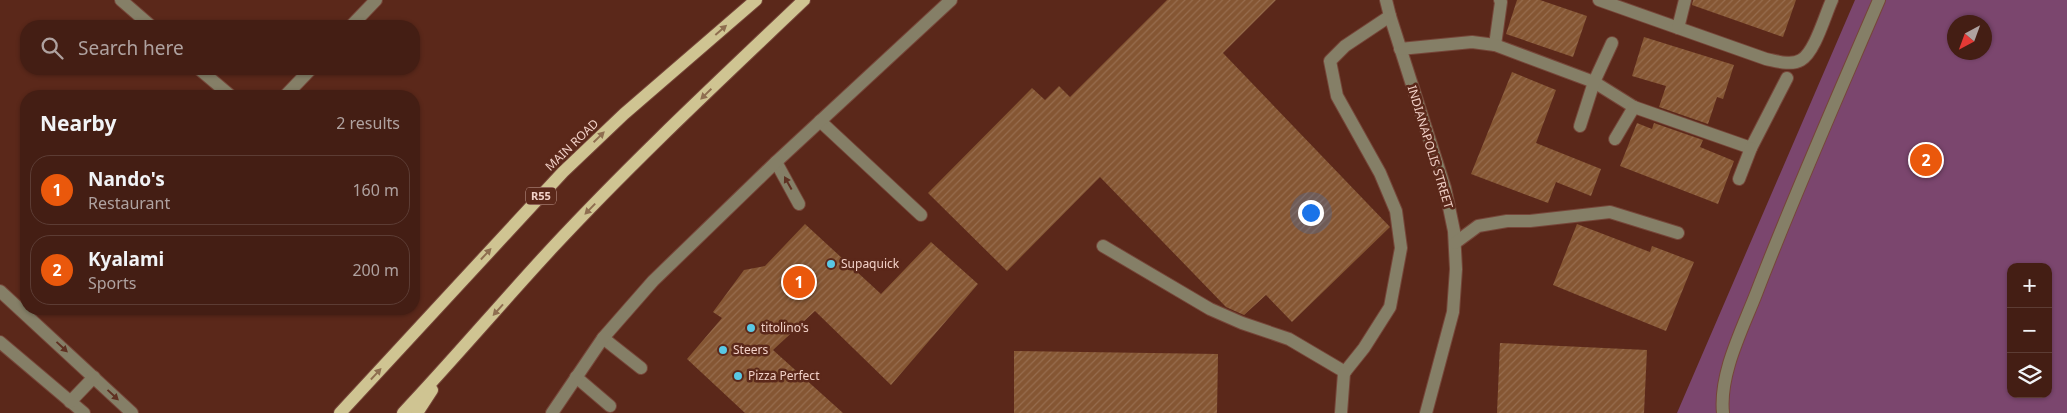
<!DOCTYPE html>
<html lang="en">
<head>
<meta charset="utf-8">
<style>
  :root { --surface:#441e14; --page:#4b271d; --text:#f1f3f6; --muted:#afa2a0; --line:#5c3c34; --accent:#ea580c }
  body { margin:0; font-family:"Noto Sans",sans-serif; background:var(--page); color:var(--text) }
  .controls { position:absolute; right:15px; bottom:15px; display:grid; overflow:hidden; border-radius:10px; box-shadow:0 1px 4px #0004 }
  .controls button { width:45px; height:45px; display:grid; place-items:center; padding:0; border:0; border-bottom:1px solid var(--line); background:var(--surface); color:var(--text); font:25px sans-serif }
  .compass { position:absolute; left:1947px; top:15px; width:45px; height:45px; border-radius:50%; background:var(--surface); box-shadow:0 1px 4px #0004; rotate:221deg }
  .you { position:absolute; left:1310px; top:212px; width:18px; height:18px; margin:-12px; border:4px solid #fff; border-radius:50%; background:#1a73e8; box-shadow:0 0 0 8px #1a73e833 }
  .badge { display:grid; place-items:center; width:32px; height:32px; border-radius:50%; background:var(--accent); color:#fff; font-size:16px; font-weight:700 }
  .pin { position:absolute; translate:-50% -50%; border:2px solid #fff; box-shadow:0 1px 5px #0006 }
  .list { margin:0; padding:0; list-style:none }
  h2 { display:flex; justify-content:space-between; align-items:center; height:65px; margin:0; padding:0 20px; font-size:21px }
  h2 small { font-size:16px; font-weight:400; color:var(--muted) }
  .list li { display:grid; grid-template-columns:32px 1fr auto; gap:15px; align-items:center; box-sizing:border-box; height:70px; margin:0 10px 10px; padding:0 10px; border:1px solid var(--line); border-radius:20px }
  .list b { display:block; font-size:19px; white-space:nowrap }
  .list p { margin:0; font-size:16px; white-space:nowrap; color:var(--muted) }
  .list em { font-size:16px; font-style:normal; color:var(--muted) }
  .icon { flex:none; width:28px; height:28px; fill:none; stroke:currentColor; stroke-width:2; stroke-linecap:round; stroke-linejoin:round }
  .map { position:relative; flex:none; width:2067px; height:413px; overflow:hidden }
  .search { position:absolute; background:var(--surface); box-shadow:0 1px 4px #0004; left:20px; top:20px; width:400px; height:55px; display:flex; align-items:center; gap:12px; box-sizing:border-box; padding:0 18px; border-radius:20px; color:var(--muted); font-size:19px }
  .panel { position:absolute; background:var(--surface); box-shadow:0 1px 4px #0004; left:20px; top:90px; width:400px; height:225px; border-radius:20px }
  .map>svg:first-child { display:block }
  .park { fill:#7b466e; fill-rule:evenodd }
  .building { fill:url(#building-hatch) }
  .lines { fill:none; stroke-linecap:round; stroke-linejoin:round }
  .minor-casing { stroke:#764639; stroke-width:14 }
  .major-casing { stroke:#764639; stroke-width:14 }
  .minor { stroke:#857f67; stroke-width:12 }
  .major { stroke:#cfc492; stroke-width:12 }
  .oneway { fill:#8f6e50 }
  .oneway2 { fill:#5f3122 }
  .poi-dot { fill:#59c8e4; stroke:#5b281a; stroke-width:2 }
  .labels { text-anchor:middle; stroke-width:5; stroke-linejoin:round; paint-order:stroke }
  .shield { fill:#5b281a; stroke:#c59e94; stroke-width:1 }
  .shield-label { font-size:11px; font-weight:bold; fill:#f2d1c8 }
  .street-label { font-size:12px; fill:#f2d1c8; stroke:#5b281a }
  .poi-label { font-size:12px; fill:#f2d1c8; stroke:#5b281a; text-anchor:start }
</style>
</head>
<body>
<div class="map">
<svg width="2067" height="413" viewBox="0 0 2067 413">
  <defs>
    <pattern id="building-hatch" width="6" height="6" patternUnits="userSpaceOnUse" patternTransform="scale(1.25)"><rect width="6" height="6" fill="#855633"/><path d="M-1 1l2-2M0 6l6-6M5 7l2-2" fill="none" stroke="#976d4f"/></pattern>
  </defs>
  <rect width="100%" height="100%" fill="#5b281a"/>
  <!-- park -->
  <path class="park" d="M1855,0H2067V413H1677ZM1954,22H1984V52H1954ZM2011,267H2048V394H2011Z"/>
  <!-- building -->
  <g class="building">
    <polygon points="1167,0 1276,0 1223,53 1390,227 1292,322 1266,295 1244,315 1226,307 1100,177 1007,271 928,193 1032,88 1045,100 1059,86 1070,97"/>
    <polygon points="1517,0 1540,0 1587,16 1573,57 1506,34"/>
    <polygon points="1693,0 1796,0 1783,37 1692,5"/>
    <polygon points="1644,37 1734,65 1723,99 1717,97 1708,124 1659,107 1666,86 1632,76"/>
    <polygon points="1512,72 1556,90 1536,143 1601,169 1591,196 1556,182 1548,203 1471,174"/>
    <polygon points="1637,123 1652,129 1654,123 1703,140 1700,147 1734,161 1718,204 1620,166"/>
    <polygon points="805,224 881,294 931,242 978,284 891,385 815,311 773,350 843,413 745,413 687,359 722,318 713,312 744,270 765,266"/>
    <polygon points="1577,224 1650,252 1652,246 1694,262 1666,331 1553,285"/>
    <polygon points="1500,343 1647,350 1644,413 1497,413"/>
    <polygon points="1014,351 1218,354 1217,413 1014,413"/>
  </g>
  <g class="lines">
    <!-- minor casing -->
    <g class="minor-casing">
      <g id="minor">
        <polyline points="121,0 151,26"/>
        <polyline points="1386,0 1390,16 1445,188 1454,231 1456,269 1453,312 1426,413"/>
        <path d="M1599,0L1766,59C1776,61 1791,66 1801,60C1815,52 1825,15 1832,0"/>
        <polyline points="351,26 376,0"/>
        <polyline points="1678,28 1685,0"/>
        <polyline points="1495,45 1501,2 1500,0"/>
        <polyline points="1400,49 1472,42 1495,45 1594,82 1634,107 1751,148 1787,78"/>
        <polyline points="199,69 231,96"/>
        <polyline points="285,96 311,69"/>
        <polyline points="820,121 921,215"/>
        <polyline points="1580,126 1594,82 1612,43"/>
        <polyline points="1615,139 1634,107"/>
        <polyline points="776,162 799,204"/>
        <polyline points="1739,179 1751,148"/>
        <polyline points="1455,243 1478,226 1507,221 1530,221 1610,212 1678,233"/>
        <polyline points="1103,246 1210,309 1242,323 1289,339 1345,372"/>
        <polyline points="0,291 132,413"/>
        <polyline points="603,338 641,368"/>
        <polyline points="0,342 84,413"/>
        <polyline points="576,377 610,406"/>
        <polyline points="70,402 94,377"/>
        <polyline points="552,413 603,338 653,281 776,162 951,0"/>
        <polyline points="1341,413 1344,373 1364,348 1390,307 1401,248 1396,211 1380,173 1337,96 1330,61 1345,46 1390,16"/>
        <path d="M1723,413C1719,374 1742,330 1756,294C1794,195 1837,98 1879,0"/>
      </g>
    </g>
    <!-- major casing -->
    <g class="major-casing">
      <g id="major">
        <polyline points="340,413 563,172 624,114 756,0"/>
        <path d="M403,413C454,359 502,302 553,247C633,161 719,81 804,0"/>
        <polyline points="417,413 432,390"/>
      </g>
    </g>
    <!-- minor -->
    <use href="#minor" class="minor"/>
    <!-- major -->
    <use href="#major" class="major"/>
  </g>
  <!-- one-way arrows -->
  <defs><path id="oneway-solid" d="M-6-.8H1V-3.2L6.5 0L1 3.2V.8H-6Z" transform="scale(1.25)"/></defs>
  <g class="oneway">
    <use href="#oneway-solid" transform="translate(721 30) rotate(-41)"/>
    <use href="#oneway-solid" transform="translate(706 94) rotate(136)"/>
    <use href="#oneway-solid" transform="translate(599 137) rotate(-44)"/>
    <use href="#oneway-solid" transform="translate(590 209) rotate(134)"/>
    <use href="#oneway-solid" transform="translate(486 254) rotate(-47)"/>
    <use href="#oneway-solid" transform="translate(498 310) rotate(132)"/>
    <use href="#oneway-solid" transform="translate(376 374) rotate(-47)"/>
  </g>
  <g class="oneway2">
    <use href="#oneway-solid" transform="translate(788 183) rotate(-119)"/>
    <use href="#oneway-solid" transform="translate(62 347) rotate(43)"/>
    <use href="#oneway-solid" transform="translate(113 395) rotate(43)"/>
  </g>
  <!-- markers -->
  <g class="poi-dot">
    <circle cx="831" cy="264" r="5"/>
    <circle cx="751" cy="328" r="5"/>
    <circle cx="723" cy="350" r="5"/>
    <circle cx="738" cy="376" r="5"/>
  </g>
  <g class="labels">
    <!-- shield labels -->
    <rect class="shield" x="526" y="187.5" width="30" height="17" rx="4"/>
    <g class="shield-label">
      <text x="541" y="200">R55</text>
    </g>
    <!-- street labels -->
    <g class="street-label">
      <text transform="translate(572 145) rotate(-44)" y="4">MAIN ROAD</text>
      <text transform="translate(1430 147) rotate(73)" y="4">INDIANAPOLIS STREET</text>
    </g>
    <!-- poi labels -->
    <g class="poi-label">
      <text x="841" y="268">Supaquick</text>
      <text x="761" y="332">titolino's</text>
      <text x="733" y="354">Steers</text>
      <text x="748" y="380">Pizza Perfect</text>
    </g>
  </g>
</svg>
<div class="controls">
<button>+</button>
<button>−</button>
<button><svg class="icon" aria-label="layers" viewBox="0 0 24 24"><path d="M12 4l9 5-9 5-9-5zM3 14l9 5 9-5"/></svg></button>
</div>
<svg class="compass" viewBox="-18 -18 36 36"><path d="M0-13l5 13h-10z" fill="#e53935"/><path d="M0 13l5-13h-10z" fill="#afa2a0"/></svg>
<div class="you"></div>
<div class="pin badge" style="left:799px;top:282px">1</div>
<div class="pin badge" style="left:1926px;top:160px">2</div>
<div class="search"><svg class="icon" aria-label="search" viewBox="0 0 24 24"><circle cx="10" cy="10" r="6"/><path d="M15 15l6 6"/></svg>Search here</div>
<section class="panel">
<h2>Nearby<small>2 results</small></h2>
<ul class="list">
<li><span class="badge">1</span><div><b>Nando's</b><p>Restaurant</p></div><em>160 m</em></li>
<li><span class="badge">2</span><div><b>Kyalami</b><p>Sports</p></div><em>200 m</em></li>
</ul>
</section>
</div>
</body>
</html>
